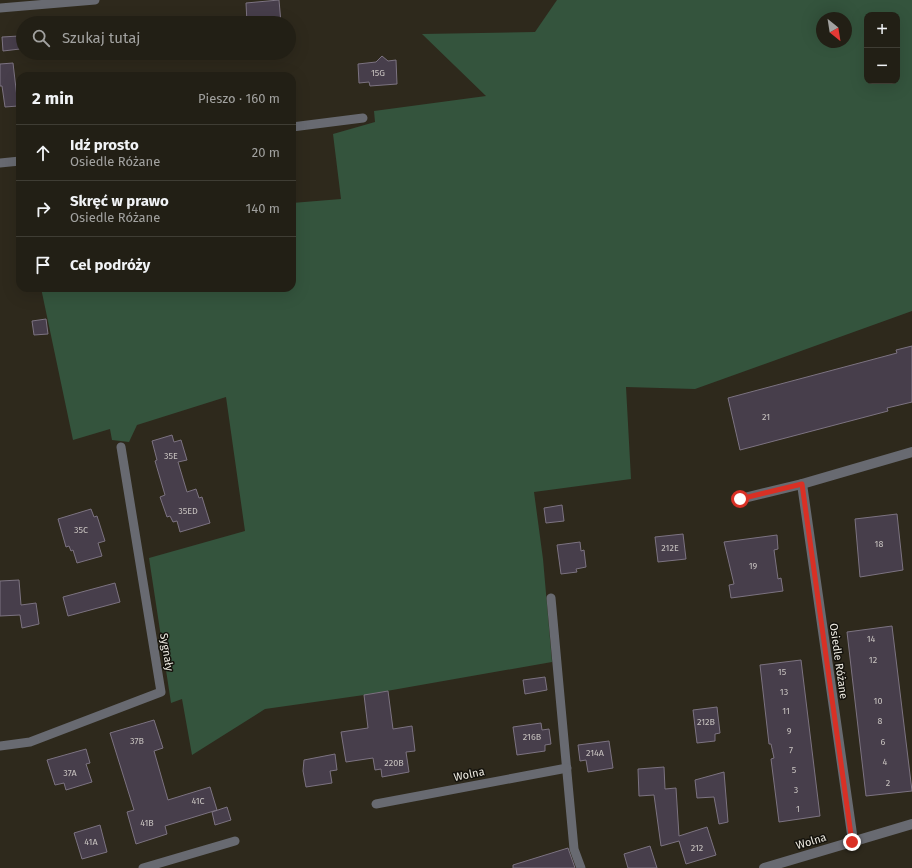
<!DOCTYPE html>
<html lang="pl">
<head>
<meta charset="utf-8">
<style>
  :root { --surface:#221f15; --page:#2a271e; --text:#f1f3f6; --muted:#a2a2a0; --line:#3f3d34 }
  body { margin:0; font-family:"Fira Sans",sans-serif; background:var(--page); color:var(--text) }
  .controls { position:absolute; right:12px; top:12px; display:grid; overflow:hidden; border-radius:8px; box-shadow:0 4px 16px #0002 }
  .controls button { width:36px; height:36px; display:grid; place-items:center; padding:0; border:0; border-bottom:1px solid var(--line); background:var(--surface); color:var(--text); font:20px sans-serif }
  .compass { position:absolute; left:816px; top:12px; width:36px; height:36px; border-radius:50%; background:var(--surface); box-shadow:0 4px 16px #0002; rotate:150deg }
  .stop { position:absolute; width:12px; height:12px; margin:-9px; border:3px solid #d93025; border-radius:50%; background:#fff }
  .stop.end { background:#d93025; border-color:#fff; box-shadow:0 1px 4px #0008 }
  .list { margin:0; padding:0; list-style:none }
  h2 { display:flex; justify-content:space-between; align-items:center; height:52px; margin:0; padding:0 16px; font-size:17px }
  h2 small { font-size:13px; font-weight:400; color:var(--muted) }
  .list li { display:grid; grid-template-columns:26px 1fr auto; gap:12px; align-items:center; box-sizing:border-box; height:56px; padding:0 16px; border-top:1px solid var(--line) }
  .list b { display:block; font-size:15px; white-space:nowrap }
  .list p { margin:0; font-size:13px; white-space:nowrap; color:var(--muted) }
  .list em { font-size:13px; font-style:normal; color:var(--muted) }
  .icon { flex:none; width:22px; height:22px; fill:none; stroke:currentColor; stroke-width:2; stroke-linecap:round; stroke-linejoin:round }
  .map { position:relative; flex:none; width:912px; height:868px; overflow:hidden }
  .search { position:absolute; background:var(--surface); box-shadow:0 4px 16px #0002; left:16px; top:16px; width:280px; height:44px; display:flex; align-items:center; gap:10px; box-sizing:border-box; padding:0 14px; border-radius:22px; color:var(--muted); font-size:15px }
  .panel { position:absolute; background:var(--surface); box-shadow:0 4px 16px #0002; left:16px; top:72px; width:280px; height:220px; border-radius:12px }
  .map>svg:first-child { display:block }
  .green { fill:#34543d; fill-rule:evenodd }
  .building { fill:#473e4b; stroke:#7c7381 }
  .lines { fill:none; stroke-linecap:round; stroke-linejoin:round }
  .lane { stroke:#686a71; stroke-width:9 }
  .street { stroke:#686a71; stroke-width:10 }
  .route { stroke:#d93025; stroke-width:5 }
  .labels { text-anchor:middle; stroke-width:3; stroke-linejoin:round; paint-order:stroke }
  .number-label { font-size:9px; fill:#c6c1be }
  .street-label { font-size:11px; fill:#f0ede4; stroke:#14120c }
</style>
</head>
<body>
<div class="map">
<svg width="912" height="868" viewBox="0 0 912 868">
  <rect width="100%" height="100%" fill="#2e291c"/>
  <!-- green -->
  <path class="green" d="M557,0H912V311L695,389L626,387L631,479L534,492L543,559L552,662L364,695L265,709L192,755L182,699L171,703L149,558L245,531L226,397L137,425L129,442L112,440L110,429L73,440L41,288H292V203L341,199L333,134L375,122L374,111L486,96L422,34L535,32ZM867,15H897V81H867ZM822,18H846V42H822Z"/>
  <!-- building -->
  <g class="building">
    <polygon points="279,0 281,23 247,23 246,3"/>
    <polygon points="19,36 20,49 3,51 2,37"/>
    <polygon points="382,56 388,61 396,60 397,84 370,86 369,82 359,83 358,64 376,62"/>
    <polygon points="13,63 18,106 5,107 2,86 0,86 0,64"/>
    <polygon points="46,319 48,334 34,335 32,321"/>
    <polygon points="912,346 912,402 887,408 888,411 740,450 728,398 897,353 896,350"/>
    <polygon points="172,435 174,442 181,440 187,460 178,462 187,492 196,489 199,498 202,497 210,523 180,532 177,521 173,522 170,516 167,517 160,497 165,495 155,461 157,460 152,441"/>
    <polygon points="562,505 564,521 546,523 544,508"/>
    <polygon points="91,509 94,517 97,516 105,541 98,543 102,556 77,563 73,550 71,551 69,546 66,547 58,519"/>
    <polygon points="897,514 903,570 860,577 855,519"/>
    <polygon points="683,534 686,559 658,562 655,537"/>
    <polygon points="777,535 778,549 774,550 778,579 781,578 783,591 731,598 729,585 734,584 724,542"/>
    <polygon points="580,542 581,551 584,550 586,567 576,569 577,572 561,574 557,545"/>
    <polygon points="19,580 21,605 36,603 39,624 22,628 20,615 0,616 0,581"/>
    <polygon points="115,583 120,602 68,616 63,597"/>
    <polygon points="892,626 912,791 866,796 847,632"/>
    <polygon points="801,660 820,816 779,822 771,759 774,758 771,744 769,744 760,665"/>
    <polygon points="545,677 547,690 525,694 523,680"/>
    <polygon points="388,691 393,729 412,726 415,751 406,752 409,772 382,777 381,769 375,770 373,758 346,762 341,732 368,728 364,695"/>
    <polygon points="717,707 720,733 715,734 715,741 697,743 693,710"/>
    <polygon points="154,720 163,748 154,751 168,800 210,787 217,810 165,826 167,834 136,844 127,812 134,810 110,733"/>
    <polygon points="541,723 542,730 549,729 551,744 545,745 545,751 517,755 513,727"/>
    <polygon points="609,741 613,768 588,772 586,760 580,761 578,745"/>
    <polygon points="86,749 90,763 86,764 92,782 66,790 64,783 55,785 47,760"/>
    <polygon points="335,754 337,770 330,771 332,783 306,787 303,771 304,760"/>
    <polygon points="664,767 665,789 676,788 679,836 707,827 716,855 686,864 679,841 661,846 654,795 639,796 638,769"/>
    <polygon points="724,772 728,822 719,824 714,797 697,798 695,780"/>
    <polygon points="227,807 231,820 215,825 212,812"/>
    <polygon points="100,825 107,852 82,859 74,833"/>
    <polygon points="650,846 657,868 628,868 624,854"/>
    <polygon points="568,848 575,868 513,868 513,865"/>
  </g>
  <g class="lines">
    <!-- lane -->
    <g class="lane">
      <polyline points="0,8 95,0"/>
      <polyline points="292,127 363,118"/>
      <polyline points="0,163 20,161"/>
      <polyline points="551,598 574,849 581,868"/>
      <polyline points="0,746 30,742 161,692 121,447"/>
      <polyline points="376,804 567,768"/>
      <polyline points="143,868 235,841"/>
    </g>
    <!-- street -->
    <g class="street">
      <polyline points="802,484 853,841"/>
      <polyline points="740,499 802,484 912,452"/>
      <polyline points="764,868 912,824"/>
    </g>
  </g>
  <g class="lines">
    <!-- route -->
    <polyline class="route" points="740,499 802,484 852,842"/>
  </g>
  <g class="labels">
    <!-- number labels -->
    <g class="number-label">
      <text x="378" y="76">15G</text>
      <text x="766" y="420">21</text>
      <text x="171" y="459">35E</text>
      <text x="188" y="514">35ED</text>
      <text x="81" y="533">35C</text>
      <text x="879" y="547">18</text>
      <text x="670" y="551">212E</text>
      <text x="753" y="569">19</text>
      <text x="871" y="642">14</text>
      <text x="873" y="663">12</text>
      <text x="782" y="675">15</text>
      <text x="784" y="695">13</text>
      <text x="878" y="704">10</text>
      <text x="786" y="714">11</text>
      <text x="880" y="724">8</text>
      <text x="706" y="725">212B</text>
      <text x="789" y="734">9</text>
      <text x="532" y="740">216B</text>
      <text x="137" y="744">37B</text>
      <text x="883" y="745">6</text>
      <text x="791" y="753">7</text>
      <text x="595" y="756">214A</text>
      <text x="885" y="765">4</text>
      <text x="394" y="766">220B</text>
      <text x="794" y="773">5</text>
      <text x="70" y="776">37A</text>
      <text x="888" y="786">2</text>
      <text x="796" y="793">3</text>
      <text x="198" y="804">41C</text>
      <text x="798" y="812">1</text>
      <text x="147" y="826">41B</text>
      <text x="91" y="845">41A</text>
      <text x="697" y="851">212</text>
    </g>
    <!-- street labels -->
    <g class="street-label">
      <text transform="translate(167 652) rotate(81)" y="4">Sygnały</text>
      <text transform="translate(839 661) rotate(82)" y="4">Osiedle Różane</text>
      <text transform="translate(469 774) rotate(-11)" y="4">Wolna</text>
      <text transform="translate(811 841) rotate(-17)" y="4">Wolna</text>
    </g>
  </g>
</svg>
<div class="controls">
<button>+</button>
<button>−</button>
</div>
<svg class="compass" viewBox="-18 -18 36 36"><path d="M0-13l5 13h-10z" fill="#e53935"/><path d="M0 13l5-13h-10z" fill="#a2a2a0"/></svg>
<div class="stop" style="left:740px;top:499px"></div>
<div class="stop end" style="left:852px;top:842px"></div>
<div class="search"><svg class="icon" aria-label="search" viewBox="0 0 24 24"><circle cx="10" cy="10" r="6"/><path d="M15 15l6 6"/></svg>Szukaj tutaj</div>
<section class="panel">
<h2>2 min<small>Pieszo · 160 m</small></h2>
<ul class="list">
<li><svg class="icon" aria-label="ahead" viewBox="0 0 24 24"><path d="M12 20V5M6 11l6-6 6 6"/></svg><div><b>Idź prosto</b><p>Osiedle Różane</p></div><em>20 m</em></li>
<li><svg class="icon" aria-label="right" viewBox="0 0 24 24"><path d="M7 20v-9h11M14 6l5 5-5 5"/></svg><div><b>Skręć w prawo</b><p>Osiedle Różane</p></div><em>140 m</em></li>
<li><svg class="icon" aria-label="arrive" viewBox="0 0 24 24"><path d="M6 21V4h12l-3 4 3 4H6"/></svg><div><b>Cel podróży</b></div></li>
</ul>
</section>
</div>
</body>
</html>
